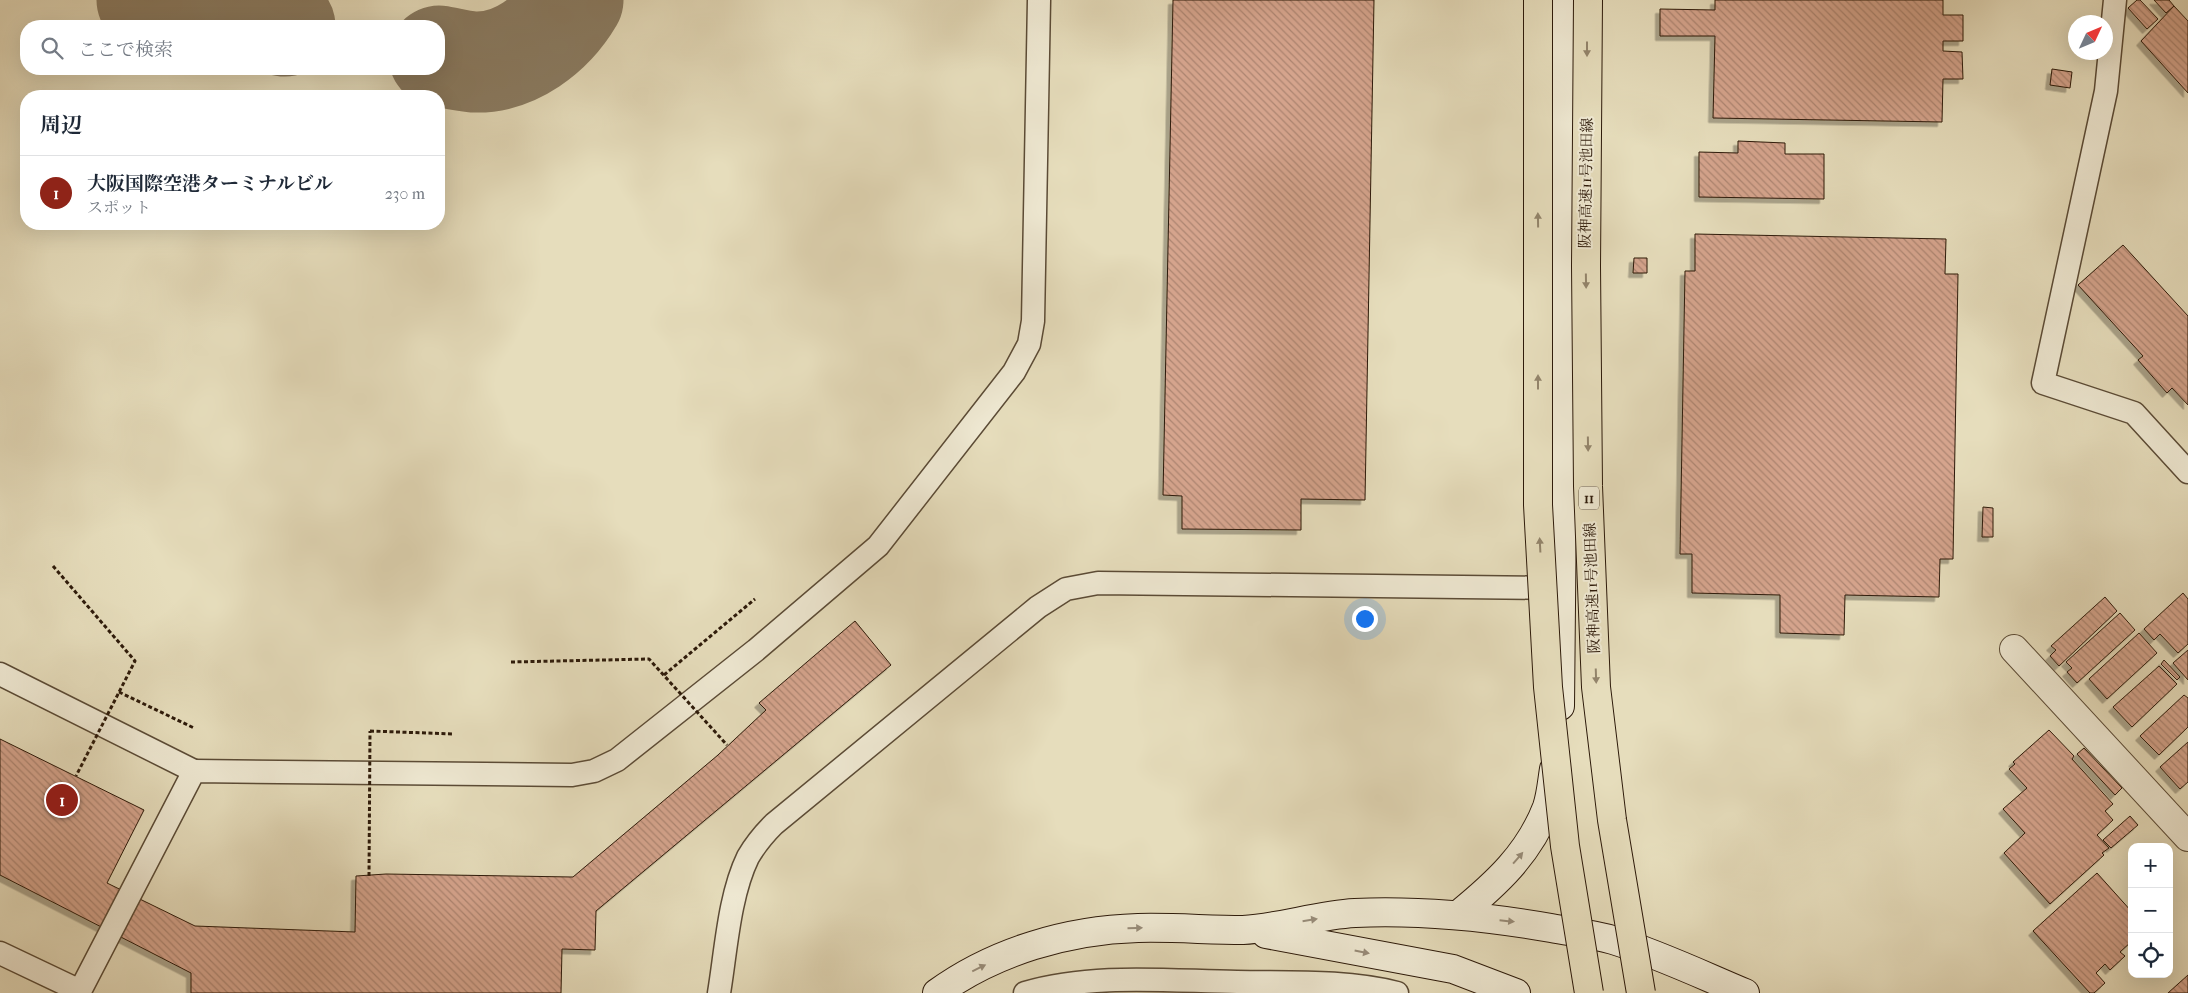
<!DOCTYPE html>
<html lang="ja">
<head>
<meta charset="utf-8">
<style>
  :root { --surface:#fff; --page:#f6f6f7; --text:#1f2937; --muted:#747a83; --line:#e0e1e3; --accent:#8f2418 }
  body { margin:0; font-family:"IM FELL French Canon","Noto Serif JP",serif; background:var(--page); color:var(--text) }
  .controls { position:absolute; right:15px; bottom:15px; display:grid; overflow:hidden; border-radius:10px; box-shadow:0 5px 20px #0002 }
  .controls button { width:45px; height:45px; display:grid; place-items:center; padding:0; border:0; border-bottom:1px solid var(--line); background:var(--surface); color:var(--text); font:25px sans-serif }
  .compass { position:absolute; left:2068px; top:15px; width:45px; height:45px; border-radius:50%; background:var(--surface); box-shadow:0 5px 20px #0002; rotate:46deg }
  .you { position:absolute; left:1364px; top:618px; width:18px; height:18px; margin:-12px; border:4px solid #fff; border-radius:50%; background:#1a73e8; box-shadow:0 0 0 8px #1a73e833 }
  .badge { display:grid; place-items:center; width:32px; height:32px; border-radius:50%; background:var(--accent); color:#fff; font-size:16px; font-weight:700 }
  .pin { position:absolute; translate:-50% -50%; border:2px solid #fff; box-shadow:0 1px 5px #0006 }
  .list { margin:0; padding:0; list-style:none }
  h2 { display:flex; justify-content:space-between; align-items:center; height:65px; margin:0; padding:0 20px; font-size:21px }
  h2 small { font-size:16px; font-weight:400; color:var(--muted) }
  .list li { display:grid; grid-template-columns:32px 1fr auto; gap:15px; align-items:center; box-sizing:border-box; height:75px; padding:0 20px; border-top:1px solid var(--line) }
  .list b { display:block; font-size:19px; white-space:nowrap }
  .list p { margin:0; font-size:16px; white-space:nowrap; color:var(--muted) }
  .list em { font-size:16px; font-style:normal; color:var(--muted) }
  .icon { flex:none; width:28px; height:28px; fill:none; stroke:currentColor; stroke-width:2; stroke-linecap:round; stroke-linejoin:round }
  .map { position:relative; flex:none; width:2188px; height:993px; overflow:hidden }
  .search { position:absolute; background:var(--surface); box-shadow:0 5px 20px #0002; left:20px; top:20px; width:425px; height:55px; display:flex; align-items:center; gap:12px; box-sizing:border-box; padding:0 18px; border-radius:20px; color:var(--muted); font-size:19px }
  .panel { position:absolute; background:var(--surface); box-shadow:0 5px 20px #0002; left:20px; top:90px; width:425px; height:140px; border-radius:20px }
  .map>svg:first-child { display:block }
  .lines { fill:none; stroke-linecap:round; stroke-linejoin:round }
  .taxiway { stroke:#8a7c63; stroke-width:101 }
  .building { fill:url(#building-back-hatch); stroke:#2d1a0a; filter:url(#shadow) }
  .lane-casing { stroke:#5b4b36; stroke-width:25 }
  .street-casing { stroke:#5b4b36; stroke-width:30 }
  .secondary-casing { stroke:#2d1a0a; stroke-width:30 }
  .path { stroke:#2d1a0a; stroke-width:3; stroke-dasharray:4 2.5; stroke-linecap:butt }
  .lane { stroke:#efe9d3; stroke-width:22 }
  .street { stroke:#efe9d3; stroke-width:28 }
  .secondary { stroke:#efe9d3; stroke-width:28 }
  .highway-bridge-casing { stroke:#2d1a0a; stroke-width:30; stroke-linecap:butt }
  .path-bridge { stroke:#2d1a0a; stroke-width:3; stroke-dasharray:4 2.5; stroke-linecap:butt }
  .highway-bridge { stroke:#e6ddbc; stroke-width:28 }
  .oneway { fill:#93856c }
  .oneway2 { fill:#988c79 }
  .labels { text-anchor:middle; stroke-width:4; stroke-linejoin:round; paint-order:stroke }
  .shield { fill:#efe9d3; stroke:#675846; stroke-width:1 }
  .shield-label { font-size:14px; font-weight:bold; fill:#2d1a0a }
  .street-label { font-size:15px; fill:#2d1a0a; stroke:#efe9d3 }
</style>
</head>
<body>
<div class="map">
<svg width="2188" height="993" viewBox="0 0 2188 993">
  <defs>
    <pattern id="building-back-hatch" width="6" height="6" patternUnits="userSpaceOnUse" patternTransform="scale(1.25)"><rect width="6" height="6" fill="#d5a48d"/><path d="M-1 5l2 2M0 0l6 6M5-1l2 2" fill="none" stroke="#ad8571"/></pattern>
    <filter id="shadow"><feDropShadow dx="-4.5" dy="4.5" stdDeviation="0" flood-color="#0004"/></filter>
  </defs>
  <rect width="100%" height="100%" fill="#e6ddbc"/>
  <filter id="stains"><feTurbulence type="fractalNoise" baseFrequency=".004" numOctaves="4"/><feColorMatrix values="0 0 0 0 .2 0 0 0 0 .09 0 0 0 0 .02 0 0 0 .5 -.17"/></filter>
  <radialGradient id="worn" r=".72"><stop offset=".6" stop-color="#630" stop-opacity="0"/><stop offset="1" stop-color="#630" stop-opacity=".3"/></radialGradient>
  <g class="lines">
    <!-- taxiway -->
    <g class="taxiway">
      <polyline points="147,0 285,26"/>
      <path d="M439,56C450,58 462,61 473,62C515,64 553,34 573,0"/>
    </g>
  </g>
  <!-- building -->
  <g class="building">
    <polygon points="1173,0 1374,0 1365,500 1301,499 1301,530 1182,529 1182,496 1163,495"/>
    <polygon points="1715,0 1943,0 1943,15 1963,15 1963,41 1943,41 1943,51 1962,52 1963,79 1943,79 1942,122 1713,118 1715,36 1660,36 1660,9 1715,10"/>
    <polygon points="2137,0 2140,0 2158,19 2147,29 2128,8"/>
    <polygon points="2154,0 2169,0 2174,6 2166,13"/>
    <polygon points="2174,6 2188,21 2188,93 2141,41"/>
    <polygon points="2052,69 2072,72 2070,88 2050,85"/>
    <polygon points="1738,141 1785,143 1785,154 1824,154 1824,199 1699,197 1699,152 1738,153"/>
    <polygon points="1695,234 1946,239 1945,274 1958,274 1953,559 1940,559 1939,597 1845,595 1844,635 1780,633 1780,595 1692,593 1692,554 1680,554 1685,271 1695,271"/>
    <polygon points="2123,245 2188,316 2188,405 2172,388 2167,393 2138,360 2143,356 2078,285"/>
    <polygon points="1634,258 1647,258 1647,273 1633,273"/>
    <polygon points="1983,507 1993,508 1993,537 1982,537"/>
    <polygon points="2183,593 2188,599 2188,644 2178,653 2160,634 2154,640 2144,629"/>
    <polygon points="2105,597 2117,611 2059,666 2050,656 2056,650 2051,646"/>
    <polygon points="2120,613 2135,630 2077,683 2067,672 2072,668 2066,662"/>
    <polygon points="855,621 891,665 596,911 595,950 562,949 561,993 191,993 191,973 0,875 0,739 144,810 107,883 195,926 355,932 356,876 386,874 573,877 718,755 766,710 759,703"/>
    <polygon points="2139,633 2157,653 2107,699 2089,679"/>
    <polygon points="2188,650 2188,680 2173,663"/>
    <polygon points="2164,660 2180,677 2177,680 2161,664"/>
    <polygon points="2159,666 2177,684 2132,727 2113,707"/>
    <polygon points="2184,695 2188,698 2188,727 2159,755 2140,736"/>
    <polygon points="2049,730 2074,756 2072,759 2113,804 2105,811 2113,820 2097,835 2109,848 2102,853 2104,855 2050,904 2004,853 2025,833 2003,809 2027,788 2009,769 2015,764 2013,762"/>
    <polygon points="2188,742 2188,782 2180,789 2160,767"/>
    <polygon points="2084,748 2122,788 2115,795 2077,754"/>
    <polygon points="2130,816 2138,825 2111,848 2103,840"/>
    <polygon points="2097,873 2132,912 2132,941 2120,952 2125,956 2110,970 2105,964 2096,973 2105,983 2094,993 2090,993 2033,931"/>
    <polygon points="2188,975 2188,993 2168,993"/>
  </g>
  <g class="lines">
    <!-- lane casing -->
    <g class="lane-casing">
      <g id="lane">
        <polyline points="2115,0 2106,91 2043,383 2134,413 2188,472"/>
        <polyline points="0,674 194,771"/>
        <polyline points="0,953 80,991"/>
        <polyline points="79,993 194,771 572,775 594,771 617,760 756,650 878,546 1014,372 1029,344 1033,321 1039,0"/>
        <path d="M719,993C726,951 729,896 748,857C755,845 764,834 774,824L1038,607L1066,589L1098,583L1560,588"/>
        <path d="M1025,993C1093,973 1167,981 1237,982C1290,983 1346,980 1397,993"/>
      </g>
    </g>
    <!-- street casing -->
    <g class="street-casing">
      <polyline id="street" points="2014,649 2188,837"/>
    </g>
    <!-- secondary casing -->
    <g class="secondary-casing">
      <g id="secondary">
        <polyline points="1560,706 1567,0"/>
        <path d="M1458,915C1496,884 1529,854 1547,807C1551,795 1552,781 1554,769"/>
        <polyline points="1266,934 1453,969 1516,993"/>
        <path d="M937,993C995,951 1068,930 1138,928C1173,927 1208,930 1243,930C1280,928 1317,915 1355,913C1420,910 1487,917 1551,928C1572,932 1593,934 1613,940C1658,954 1702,975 1745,993"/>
      </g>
    </g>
    <!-- path -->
    <g class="path">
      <polyline points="664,675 755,599"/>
      <polyline points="119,692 194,728"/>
      <polyline points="370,731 454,734"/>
    </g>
    <!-- lane -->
    <use href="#lane" class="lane"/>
    <!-- street -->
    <use href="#street" class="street"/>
    <!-- secondary -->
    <use href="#secondary" class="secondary"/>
    <!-- highway-bridge casing -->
    <g class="highway-bridge-casing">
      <g id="highway-bridge">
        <polyline points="1538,0 1538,505 1548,687 1565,846 1589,993"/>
        <polyline points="1588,0 1586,266 1588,486 1596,687 1612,820 1641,993"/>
      </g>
    </g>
    <!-- path-bridge -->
    <g class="path-bridge">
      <polyline points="53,566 135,661 76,776"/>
      <polyline points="511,662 649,659 727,745"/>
      <polyline points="369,876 370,731"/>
    </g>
    <!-- highway-bridge -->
    <use href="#highway-bridge" class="highway-bridge"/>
  </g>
  <!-- one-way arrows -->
  <defs><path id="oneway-solid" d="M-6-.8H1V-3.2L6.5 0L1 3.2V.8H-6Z" transform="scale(1.25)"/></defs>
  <g class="oneway">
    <use href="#oneway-solid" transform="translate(1587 49) rotate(90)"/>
    <use href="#oneway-solid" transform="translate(1538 220) rotate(-91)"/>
    <use href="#oneway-solid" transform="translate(1586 281) rotate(89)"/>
    <use href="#oneway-solid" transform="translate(1538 382) rotate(-90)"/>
    <use href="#oneway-solid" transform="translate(1588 444) rotate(89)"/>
    <use href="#oneway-solid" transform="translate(1540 545) rotate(-93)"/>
    <use href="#oneway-solid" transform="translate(1596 676) rotate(88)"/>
  </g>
  <g class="oneway2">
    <use href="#oneway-solid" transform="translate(1518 858) rotate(-49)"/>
    <use href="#oneway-solid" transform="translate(1310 920) rotate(-9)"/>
    <use href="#oneway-solid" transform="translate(1507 921) rotate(6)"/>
    <use href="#oneway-solid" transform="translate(1135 928) rotate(-2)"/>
    <use href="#oneway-solid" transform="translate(1362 952) rotate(11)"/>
    <use href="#oneway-solid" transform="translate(979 968) rotate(-26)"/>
  </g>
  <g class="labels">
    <!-- shield labels -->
    <rect class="shield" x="1579" y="486.5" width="20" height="23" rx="4"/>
    <g class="shield-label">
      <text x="1589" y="503">11</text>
    </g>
    <!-- street labels -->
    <g class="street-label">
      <text transform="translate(1586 183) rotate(-89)" y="5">阪神高速11号池田線</text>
      <text transform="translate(1592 588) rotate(-92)" y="5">阪神高速11号池田線</text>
    </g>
  </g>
  <rect width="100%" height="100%" filter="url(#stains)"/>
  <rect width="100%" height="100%" fill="url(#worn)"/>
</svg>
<div class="controls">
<button>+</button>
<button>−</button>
<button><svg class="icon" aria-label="locate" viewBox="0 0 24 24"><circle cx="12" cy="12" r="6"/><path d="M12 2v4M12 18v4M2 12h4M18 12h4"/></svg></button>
</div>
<svg class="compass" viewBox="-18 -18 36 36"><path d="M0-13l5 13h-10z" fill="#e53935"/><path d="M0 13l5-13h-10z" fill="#747a83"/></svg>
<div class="you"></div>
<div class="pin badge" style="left:62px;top:800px">1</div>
<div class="search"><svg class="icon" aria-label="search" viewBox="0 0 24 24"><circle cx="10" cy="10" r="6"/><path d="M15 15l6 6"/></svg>ここで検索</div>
<section class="panel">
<h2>周辺<small></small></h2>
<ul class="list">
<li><span class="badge">1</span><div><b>大阪国際空港ターミナルビル</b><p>スポット</p></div><em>230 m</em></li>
</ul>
</section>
</div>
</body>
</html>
